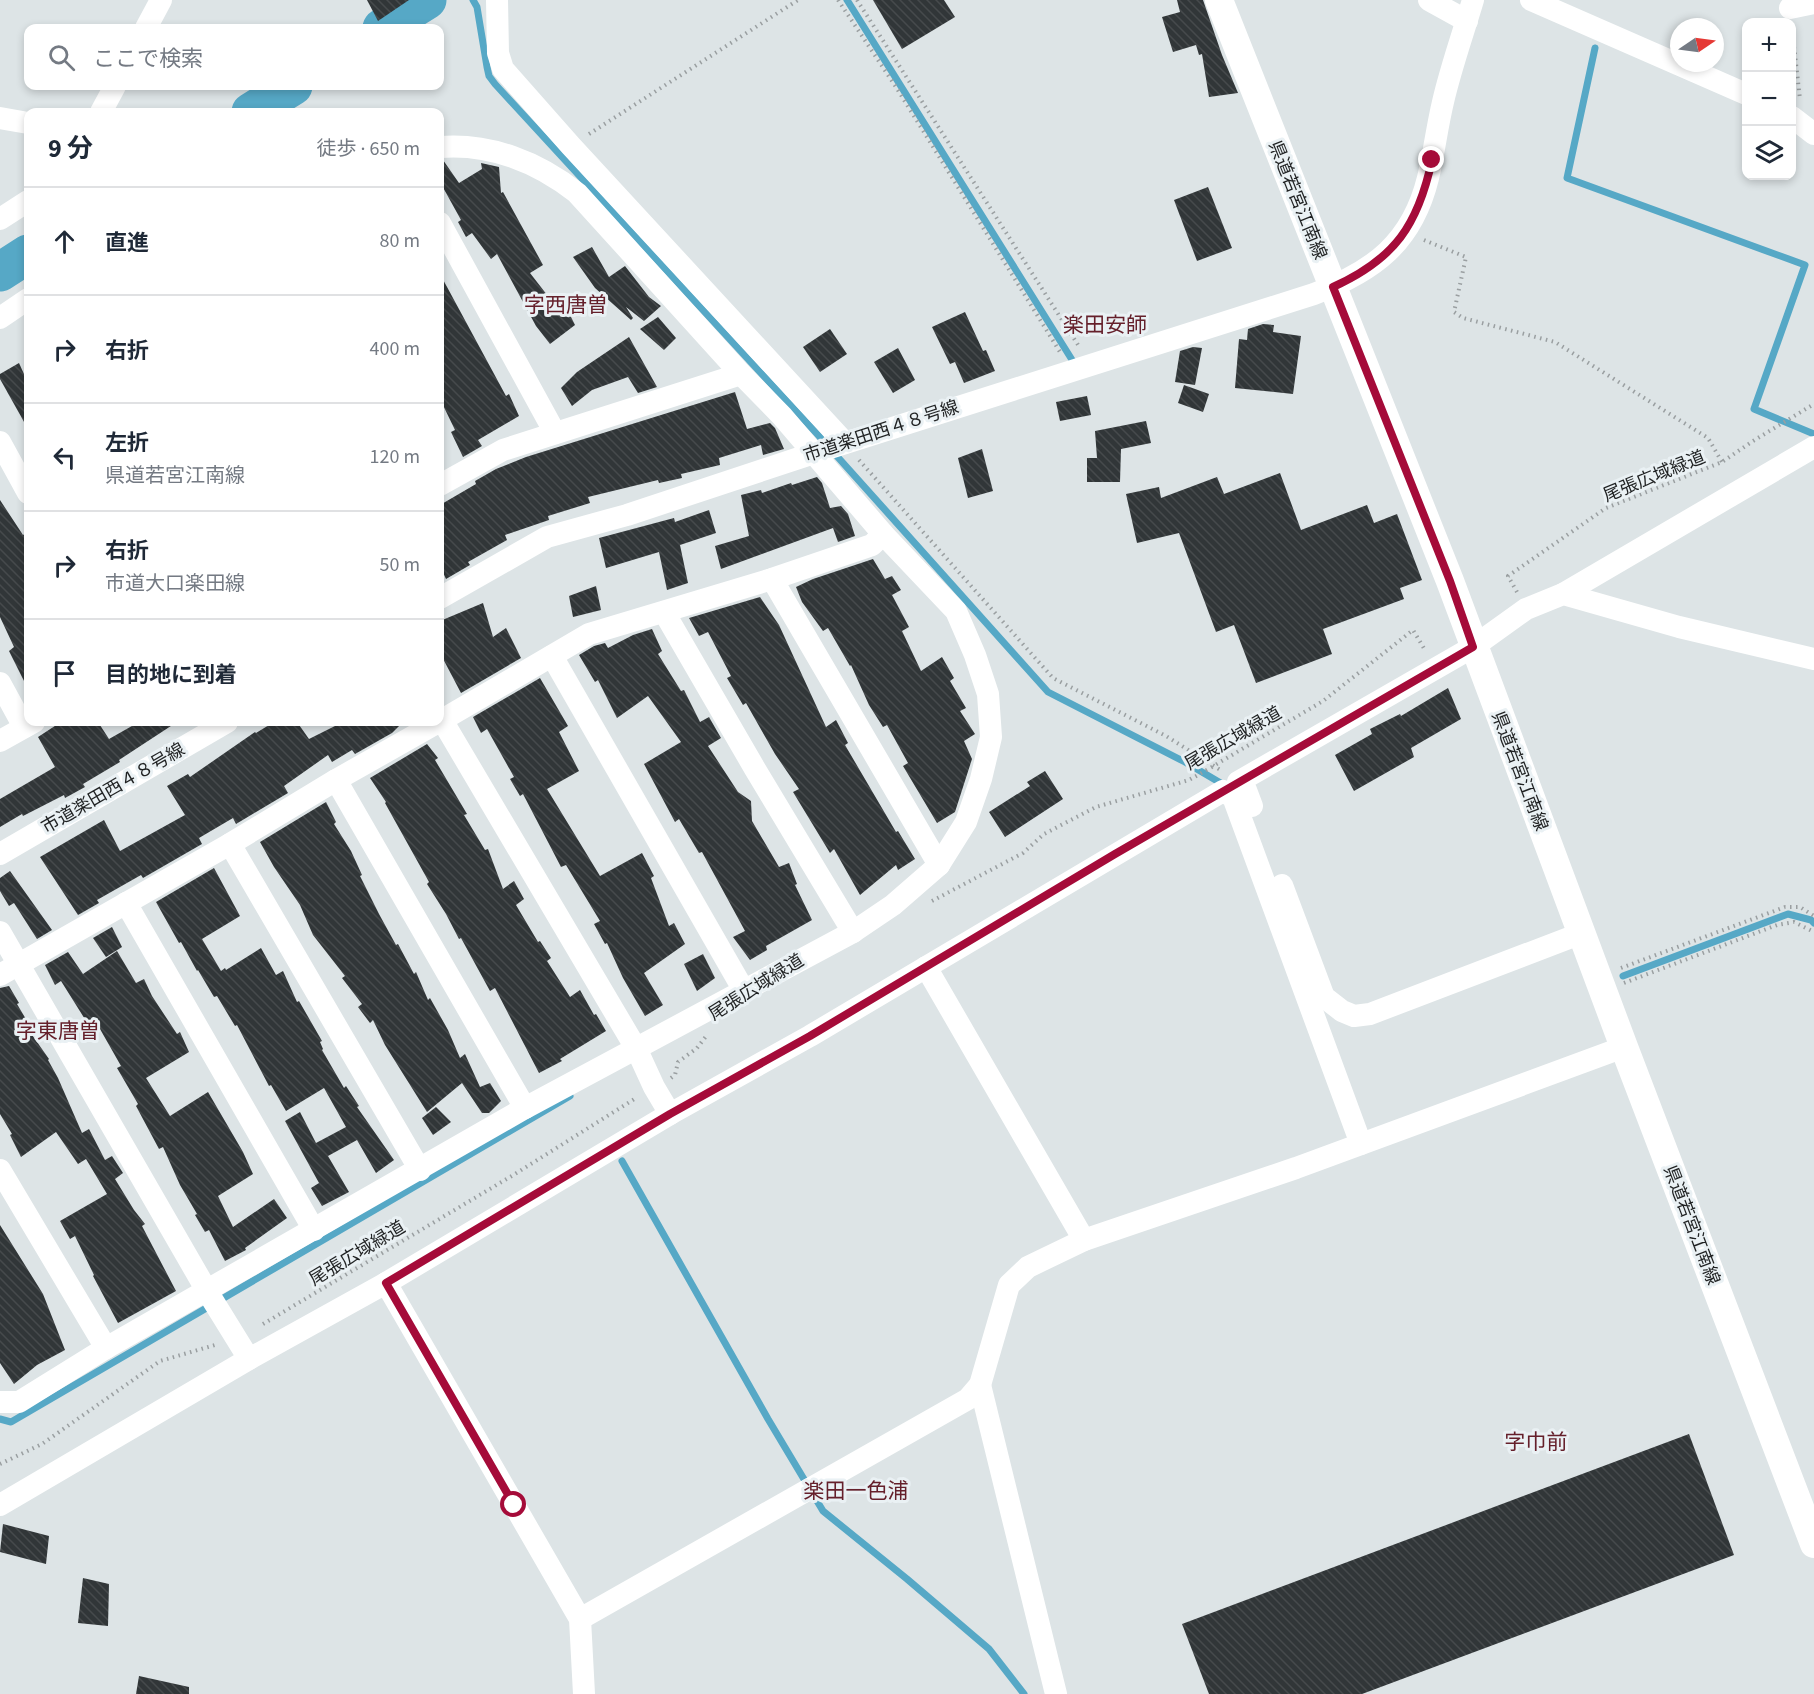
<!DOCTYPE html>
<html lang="ja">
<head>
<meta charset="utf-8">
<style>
  :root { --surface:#fff; --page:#f2f2f3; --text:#1f2937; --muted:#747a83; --line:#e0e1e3 }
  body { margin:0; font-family:"Source Sans 3","Noto Sans JP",sans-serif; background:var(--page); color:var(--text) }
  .controls { position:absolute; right:18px; top:18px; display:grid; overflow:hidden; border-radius:12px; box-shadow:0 3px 9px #0003 }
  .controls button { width:54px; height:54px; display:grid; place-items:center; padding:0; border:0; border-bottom:2px solid var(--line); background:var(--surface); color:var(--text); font:30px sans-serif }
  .compass { position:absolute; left:1670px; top:18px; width:54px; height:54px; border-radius:50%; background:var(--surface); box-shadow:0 3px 9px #0003; rotate:77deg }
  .stop { position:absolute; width:18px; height:18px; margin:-14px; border:4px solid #a50b39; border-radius:50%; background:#fff }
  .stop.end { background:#a50b39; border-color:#fff; box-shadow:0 2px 6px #0008 }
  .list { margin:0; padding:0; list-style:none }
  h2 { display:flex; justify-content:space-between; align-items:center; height:78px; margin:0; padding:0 24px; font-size:26px }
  h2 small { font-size:20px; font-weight:400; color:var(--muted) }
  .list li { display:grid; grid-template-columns:39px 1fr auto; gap:18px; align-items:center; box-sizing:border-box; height:108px; padding:0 24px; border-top:2px solid var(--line) }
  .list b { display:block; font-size:22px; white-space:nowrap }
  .list p { margin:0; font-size:20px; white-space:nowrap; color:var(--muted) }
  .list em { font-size:20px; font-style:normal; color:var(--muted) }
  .icon { flex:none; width:33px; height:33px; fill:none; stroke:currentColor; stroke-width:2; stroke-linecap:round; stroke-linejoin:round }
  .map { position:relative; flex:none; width:1814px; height:1694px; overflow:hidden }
  .search { position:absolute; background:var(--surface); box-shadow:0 3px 9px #0003; left:24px; top:24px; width:420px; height:66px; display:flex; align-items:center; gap:15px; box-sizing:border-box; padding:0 21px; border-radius:12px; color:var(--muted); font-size:22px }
  .panel { position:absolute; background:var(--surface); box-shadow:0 3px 9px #0003; left:24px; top:108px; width:420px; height:618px; border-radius:12px }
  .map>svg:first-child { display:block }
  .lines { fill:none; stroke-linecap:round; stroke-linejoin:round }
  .stream { stroke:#56a8c6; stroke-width:7 }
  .river { stroke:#56a8c6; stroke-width:39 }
  .building { fill:url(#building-back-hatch) }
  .path { stroke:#9a9fa1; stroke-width:4; stroke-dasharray:1.5 4.5; stroke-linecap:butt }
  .minor { stroke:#fff; stroke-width:22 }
  .major { stroke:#fff; stroke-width:28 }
  .route { stroke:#a50b39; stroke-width:8 }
  .labels { text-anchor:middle; stroke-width:6; stroke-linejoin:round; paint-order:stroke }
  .street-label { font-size:18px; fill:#1f2122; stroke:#eaf1f4 }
  .quarter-label { font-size:21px; fill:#65202b; stroke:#eaf1f4 }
</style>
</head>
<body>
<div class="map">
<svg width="1814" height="1694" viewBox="0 0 1814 1694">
  <defs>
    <pattern id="building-back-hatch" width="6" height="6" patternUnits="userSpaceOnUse" patternTransform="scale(1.5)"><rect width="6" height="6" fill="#313638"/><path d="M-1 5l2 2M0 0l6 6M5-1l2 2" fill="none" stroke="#464a4c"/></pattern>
  </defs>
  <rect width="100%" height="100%" fill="#dde4e6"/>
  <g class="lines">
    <!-- stream -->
    <g class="stream">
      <polyline points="473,0 477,7 487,67 489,76 495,84 818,435 1048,692 1185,762 1224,785"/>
      <polyline points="847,0 1074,363"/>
      <polyline points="1595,48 1567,178 1805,265 1754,409 1814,434"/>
      <polyline points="1623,976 1788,914 1811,920 1814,923"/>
      <polyline points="622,1161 768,1419 823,1511 907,1579 989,1649 1024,1694"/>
      <polyline points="0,1419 11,1422 570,1096"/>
    </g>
    <!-- river -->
    <g class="river">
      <polyline points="382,28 427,0"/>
      <polyline points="251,112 293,86"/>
      <polyline points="0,272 28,254"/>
    </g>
  </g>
  <!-- building -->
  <g class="building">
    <polygon points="367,0 409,0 378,21"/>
    <polygon points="873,0 944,0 955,17 902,49"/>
    <polygon points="1177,0 1203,0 1222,55 1238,93 1209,97 1202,54 1199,55 1196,45 1173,52 1162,17 1180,12"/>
    <polygon points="440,160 443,160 459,183 482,169 481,163 499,167 501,193 503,192 543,265 530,273 558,309 565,305 575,325 550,344 536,326 497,254 491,259 472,233 466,237 458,222 461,220 440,182"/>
    <polygon points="1208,187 1232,248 1197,261 1174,200"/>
    <polygon points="592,247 609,277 625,266 649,297 661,306 644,321 626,307 633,318 631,320 595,288 573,257"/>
    <polygon points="440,274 506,396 509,394 519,416 478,440 482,446 463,457 451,432 455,430 440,399"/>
    <polygon points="965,312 983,351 986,350 995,371 964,383 955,362 950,364 932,327"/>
    <polygon points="658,317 676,338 664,350 640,329"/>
    <polygon points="1263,324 1274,325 1273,332 1301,336 1293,394 1235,388 1239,339 1247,340 1248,329"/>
    <polygon points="830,329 847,354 820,372 803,347"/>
    <polygon points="629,337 657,387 638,393 628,377 592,390 572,406 561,388 577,372"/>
    <polygon points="1193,347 1202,348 1195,385 1175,382 1180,351"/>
    <polygon points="898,348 915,380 893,393 874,362"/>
    <polygon points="19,363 28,383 28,429 0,379 0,374"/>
    <polygon points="1184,385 1209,394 1203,412 1178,403"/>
    <polygon points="735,392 747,429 770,423 775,428 784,449 763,455 761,445 719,458 720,465 681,474 682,478 659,483 658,480 588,497 590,503 548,516 549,520 505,535 507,540 468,562 470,565 446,579 440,566 440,505 476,484 475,481 496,469 526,457"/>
    <polygon points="1087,396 1091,415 1060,421 1056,402"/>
    <polygon points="1146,421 1151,443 1121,449 1120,482 1087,482 1087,458 1097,458 1095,431"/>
    <polygon points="982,449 993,491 968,498 958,458"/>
    <polygon points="1280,473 1301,530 1367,505 1374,523 1397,514 1422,580 1400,588 1404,599 1323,629 1332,654 1256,683 1234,625 1216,632 1179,533 1137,543 1126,494 1159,487 1161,498 1217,477 1224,494"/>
    <polygon points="817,477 822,483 830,508 841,506 848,514 855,536 838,542 833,528 721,569 715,546 749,536 741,495 761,490 762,493 791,483 792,485"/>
    <polygon points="0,500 23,535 28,532 28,689 9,651 14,647 0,617"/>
    <polygon points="709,510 716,533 680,545 688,583 667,590 659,552 606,568 599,538 674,518 675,522"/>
    <polygon points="873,559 885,579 892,576 901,590 892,595 909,627 902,631 921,671 942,657 954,678 950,681 966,708 960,711 975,734 964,741 972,759 955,812 937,823 903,766 908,763 887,725 883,727 869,705 851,665 850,666 828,628 823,631 802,602 796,587 813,579"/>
    <polygon points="596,586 601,610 573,617 569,596"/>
    <polygon points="760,597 779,625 826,727 836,720 848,743 845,745 896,832 898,831 915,859 898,870 896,865 860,895 834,849 830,853 793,792 799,789 775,754 746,703 743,705 727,678 731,676 708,632 699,636 689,618"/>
    <polygon points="483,603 493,637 506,628 521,658 461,693 440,653 440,621"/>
    <polygon points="652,629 662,651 658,654 681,691 684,690 700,722 709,717 721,738 708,746 738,792 751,801 752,821 779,867 789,863 797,884 795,885 812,920 766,946 767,950 750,960 733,937 745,931 702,852 699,853 679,819 675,822 644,764 681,742 648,696 617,718 598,680 595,682 579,655 594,646 605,643 608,648 633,635"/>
    <polygon points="540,678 568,726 559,732 579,771 547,789 600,876 642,853 654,876 651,878 669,926 674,923 685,944 644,973 663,1005 645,1016 623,978 607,943 605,944 594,924 600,921 566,865 561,867 523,794 520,796 510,779 514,777 487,729 481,733 473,717"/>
    <polygon points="1448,688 1461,719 1411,748 1414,757 1354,791 1335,755 1372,734 1370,729 1400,714 1401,716"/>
    <polygon points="61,722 98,722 109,739 139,722 177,722 119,760 120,762 83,784 85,787 65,798 64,795 23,816 22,814 0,827 0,799 55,767 38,737"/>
    <polygon points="274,722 297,722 309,739 343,722 403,722 392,733 355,754 352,750 332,762 328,755 284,786 288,793 236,824 233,818 199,838 202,844 143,878 141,875 97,900 99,903 78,915 40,857 104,820 120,851 185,815 167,786 188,774 190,777 255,732 256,733"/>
    <polygon points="427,744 438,758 435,760 467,814 464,815 485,850 488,849 503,889 514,881 524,899 516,905 538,942 540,941 551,958 547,961 570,997 580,990 594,1015 596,1014 606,1031 560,1059 562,1061 539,1073 495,988 490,991 461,938 459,939 446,914 427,884 429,882 385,803 386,802 370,778"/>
    <polygon points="1045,771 1063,799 1005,837 989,812 1030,786 1027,782"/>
    <polygon points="326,802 336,822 334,824 351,851 362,875 360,876 379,914 396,945 398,944 414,974 416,972 428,1000 430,998 448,1030 460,1058 465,1054 480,1087 490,1083 501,1101 489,1113 482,1113 462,1083 427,1112 385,1045 373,1020 370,1023 358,1007 362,1004 342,978 345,976 313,935 300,905 274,867 260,842"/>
    <polygon points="214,868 240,916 202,939 221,971 225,968 226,970 261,948 276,975 283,971 297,1002 299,1001 322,1041 320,1042 323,1049 322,1050 344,1088 346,1086 359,1106 357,1107 394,1160 376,1173 357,1140 328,1156 349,1192 322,1206 311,1188 319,1183 285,1121 300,1112 316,1143 346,1127 324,1088 286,1111 271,1085 269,1086 237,1025 235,1026 217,996 214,997 198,970 197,971 181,942 179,943 156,902"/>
    <polygon points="10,871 52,930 37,939 14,903 9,906 0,891 0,878"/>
    <polygon points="112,927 122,947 106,957 93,938"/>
    <polygon points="117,951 136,983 144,979 152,996 177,1034 180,1032 189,1052 146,1078 170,1116 208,1092 243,1152 253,1174 218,1196 233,1227 274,1199 287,1218 245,1248 246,1250 225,1261 209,1230 205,1232 195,1215 197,1214 180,1185 163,1147 159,1149 136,1106 138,1104 117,1068 121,1066 100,1029 93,1032 61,981 55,985 45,965 68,952 83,974"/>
    <polygon points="703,954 715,978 697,991 684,964"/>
    <polygon points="9,986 19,1003 17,1004 33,1031 30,1032 49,1059 48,1060 58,1078 82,1133 89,1129 105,1160 112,1156 123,1173 115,1179 134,1210 145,1224 142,1226 176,1291 118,1323 93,1276 94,1275 75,1236 70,1239 60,1221 107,1194 86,1159 78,1164 56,1132 21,1157 10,1135 12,1134 0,1114 0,988"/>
    <polygon points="436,1107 451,1122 433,1135 422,1118"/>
    <polygon points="0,1225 43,1294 65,1350 37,1365 14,1384 0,1363"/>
    <polygon points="1689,1434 1734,1555 1362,1694 1209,1694 1182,1624"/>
    <polygon points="3,1524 49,1536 46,1564 0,1552"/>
    <polygon points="83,1578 109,1584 108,1626 78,1623"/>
    <polygon points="139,1676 189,1687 189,1694 136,1694"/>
  </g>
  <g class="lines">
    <!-- path -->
    <g class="path">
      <polyline points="838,0 896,87 1060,352"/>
      <polyline points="857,0 1080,348"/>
      <polyline points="1792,29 1800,99"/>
      <polyline points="589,134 798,0"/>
      <polyline points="1424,240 1466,257 1454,312 1463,318 1555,342 1708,438 1722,462"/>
      <polyline points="859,460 1053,678 1166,736 1222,771"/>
      <polyline points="1517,592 1508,576 1606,508 1722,462 1753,441 1814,404"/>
      <polyline points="932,901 1023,853 1044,834 1096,807 1189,780 1205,771 1323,701 1413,630 1425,650"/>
      <polyline points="1621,968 1785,907 1800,907 1814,916"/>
      <polyline points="1624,983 1777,925 1794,922 1814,932"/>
      <polyline points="671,1078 675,1075 678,1062 697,1048 707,1035"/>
      <polyline points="263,1324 515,1174 636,1098"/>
      <polyline points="0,1464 42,1444 160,1361 215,1345"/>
    </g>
    <!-- minor -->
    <g class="minor">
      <polyline points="497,0 498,53 503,69 571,146 845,443"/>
      <polyline points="1429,0 1467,21"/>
      <polyline points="1531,0 1746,94"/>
      <polyline points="1790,8 1814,3"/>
      <polyline points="146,28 161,0"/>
      <polyline points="101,112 115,86"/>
      <polyline points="1792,117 1814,134"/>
      <polyline points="0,118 28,123"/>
      <polyline points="0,219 28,201"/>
      <polyline points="440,223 555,433"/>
      <polyline points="0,318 28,299"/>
      <polyline points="0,442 28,493"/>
      <polyline points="440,485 503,450 741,374"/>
      <polyline points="772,579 939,865"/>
      <polyline points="1563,594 1814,447"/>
      <path d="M440,598L547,537L627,515L814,453L1314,294C1374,271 1412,243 1428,178C1434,153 1437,127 1443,102C1451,67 1463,34 1473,0"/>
      <polyline points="664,612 755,769 853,932"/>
      <polyline points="552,656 743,989"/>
      <polyline points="0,683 24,727"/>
      <polyline points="0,741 34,722"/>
      <polyline points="336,780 525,1108"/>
      <polyline points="1252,806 1246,790 1238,782 1473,647 1526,609 1563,594 1679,627 1814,659"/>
      <polyline points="230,844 420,1170"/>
      <polyline points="0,854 227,722"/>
      <polyline points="1282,885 1324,997 1342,1011 1354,1016 1370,1014 1582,933"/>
      <polyline points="126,903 314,1230"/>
      <polyline points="0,932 207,1291 249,1359"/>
      <polyline points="926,967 1084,1240"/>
      <polyline points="0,975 230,844 336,780 442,720 440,716"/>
      <polyline points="670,1114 654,1087 637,1050 442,720 589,634 772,579 872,545 883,534"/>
      <polyline points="0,1170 106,1348"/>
      <polyline points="386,1283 580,1619 584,1694"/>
      <polyline points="980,1385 1056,1694"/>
      <path d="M0,1402H19L106,1348L525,1108L853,932L893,905L939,865L966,822L981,779L991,737L988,694L975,655L956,611L883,534L782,416L741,374L577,193C538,162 490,143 440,147"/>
      <polyline points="0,1505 249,1359 386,1283 670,1114 810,1036 1223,791 1233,797 1361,1144"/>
      <polyline points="580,1619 968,1399 980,1385 1009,1285 1028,1267 1084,1240 1296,1168 1624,1047"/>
    </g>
    <!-- major -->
    <polyline class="major" points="1219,0 1450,581 1624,1047 1814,1544"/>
  </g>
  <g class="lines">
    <!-- route -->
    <path class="route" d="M514,1505L386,1283L670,1114L810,1036L1115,854L1473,647L1450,581L1333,287C1395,259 1418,225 1432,160"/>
  </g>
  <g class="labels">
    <!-- street labels -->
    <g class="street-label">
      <text transform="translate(1298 200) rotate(68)" y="6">県道若宮江南線</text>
      <text transform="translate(881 431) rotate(-18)" y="6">市道楽田西４８号線</text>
      <text transform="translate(1654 476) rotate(-22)" y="6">尾張広域緑道</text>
      <text transform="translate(1233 738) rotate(-30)" y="6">尾張広域緑道</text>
      <text transform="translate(1520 771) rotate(69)" y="6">県道若宮江南線</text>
      <text transform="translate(113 788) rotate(-30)" y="6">市道楽田西４８号線</text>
      <text transform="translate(756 987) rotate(-32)" y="6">尾張広域緑道</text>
      <text transform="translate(1692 1225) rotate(69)" y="6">県道若宮江南線</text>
      <text transform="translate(357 1253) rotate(-31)" y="6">尾張広域緑道</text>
    </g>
    <!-- quarter labels -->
    <g class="quarter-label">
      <text x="566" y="312">字西唐曽</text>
      <text x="1105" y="332">楽田安師</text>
      <text x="58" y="1038">字東唐曽</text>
      <text x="1536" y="1449">字巾前</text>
      <text x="856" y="1498">楽田一色浦</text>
    </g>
  </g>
</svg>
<div class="controls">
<button>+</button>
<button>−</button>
<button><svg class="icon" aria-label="layers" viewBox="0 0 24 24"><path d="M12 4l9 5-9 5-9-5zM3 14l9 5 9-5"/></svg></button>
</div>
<svg class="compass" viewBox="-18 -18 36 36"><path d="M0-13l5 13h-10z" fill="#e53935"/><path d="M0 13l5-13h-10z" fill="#747a83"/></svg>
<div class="stop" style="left:514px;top:1505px"></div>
<div class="stop end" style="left:1432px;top:160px"></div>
<div class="search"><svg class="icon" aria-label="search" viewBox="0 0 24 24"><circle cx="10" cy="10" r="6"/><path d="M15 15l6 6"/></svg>ここで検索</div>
<section class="panel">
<h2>9 分<small>徒歩 · 650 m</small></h2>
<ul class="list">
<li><svg class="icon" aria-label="ahead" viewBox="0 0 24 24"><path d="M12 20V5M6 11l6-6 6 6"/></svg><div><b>直進</b></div><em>80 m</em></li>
<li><svg class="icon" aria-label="right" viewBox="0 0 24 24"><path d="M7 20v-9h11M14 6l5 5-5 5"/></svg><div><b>右折</b></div><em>400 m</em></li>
<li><svg class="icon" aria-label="left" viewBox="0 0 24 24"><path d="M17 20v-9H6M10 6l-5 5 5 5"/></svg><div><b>左折</b><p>県道若宮江南線</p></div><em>120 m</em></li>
<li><svg class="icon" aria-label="right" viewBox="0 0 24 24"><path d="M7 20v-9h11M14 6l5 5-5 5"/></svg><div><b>右折</b><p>市道大口楽田線</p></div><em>50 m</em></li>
<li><svg class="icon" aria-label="arrive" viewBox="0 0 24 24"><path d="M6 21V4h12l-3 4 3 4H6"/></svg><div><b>目的地に到着</b></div></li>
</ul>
</section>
</div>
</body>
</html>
